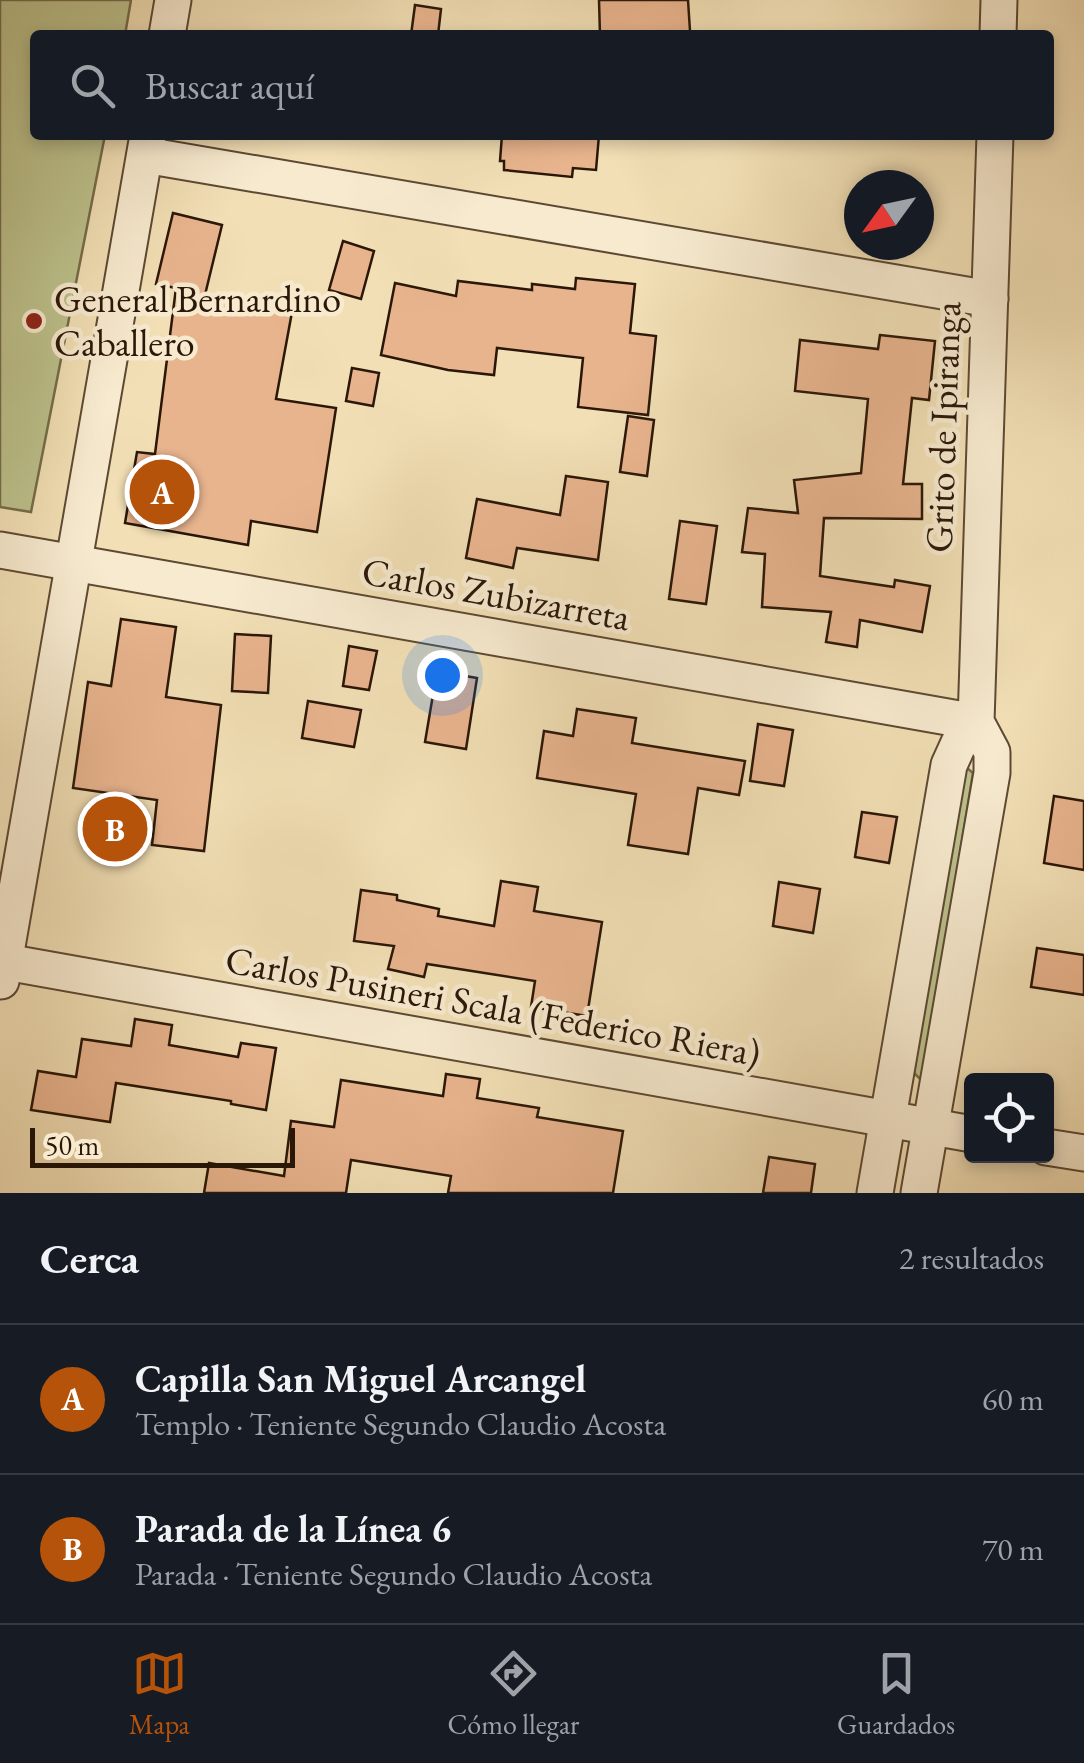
<!DOCTYPE html>
<html lang="es">
<head>
<meta charset="utf-8">
<style>
  :root { --surface:#171b24; --page:#242831; --text:#f1f3f6; --muted:#9ea1a6; --line:#363941; --accent:#b45309 }
  body { margin:0; font-family:"EB Garamond",serif; background:var(--page); color:var(--text) }
  .controls { position:absolute; right:30px; bottom:30px; display:grid; overflow:hidden; border-radius:10px; box-shadow:0 5px 15px #0003 }
  .controls button { width:90px; height:90px; display:grid; place-items:center; padding:0; border:0; border-bottom:2px solid var(--line); background:var(--surface); color:var(--text); font:50px sans-serif }
  .compass { position:absolute; left:844px; top:170px; width:90px; height:90px; border-radius:50%; background:var(--surface); box-shadow:0 5px 15px #0003; rotate:237deg }
  .scale { position:absolute; left:30px; bottom:25px; width:265px; box-sizing:border-box; padding-left:10px; border:5px solid #2b1708; border-top:0; font-size:28px; line-height:35px; white-space:nowrap; color:#2b1708; -webkit-text-stroke:8px #f7eacf; paint-order:stroke }
  .you { position:absolute; left:442px; top:675px; width:35px; height:35px; margin:-25px; border:8px solid #fff; border-radius:50%; background:#1a73e8; box-shadow:0 0 0 15px #1a73e833 }
  .badge { display:grid; place-items:center; width:65px; height:65px; border-radius:50%; background:var(--accent); color:#fff; font-size:32px; font-weight:700 }
  .pin { position:absolute; translate:-50% -50%; border:5px solid #fff; box-shadow:0 2px 10px #0006 }
  .list { margin:0; padding:0; list-style:none }
  h2 { display:flex; justify-content:space-between; align-items:center; height:130px; margin:0; padding:0 40px; font-size:42px }
  h2 small { font-size:32px; font-weight:400; color:var(--muted) }
  .list li { display:grid; grid-template-columns:65px 1fr auto; gap:30px; align-items:center; box-sizing:border-box; height:150px; padding:0 40px; border-top:2px solid var(--line) }
  .list b { display:block; font-size:38px; white-space:nowrap }
  .list p { margin:0; font-size:32px; white-space:nowrap; color:var(--muted) }
  .list em { font-size:32px; font-style:normal; color:var(--muted) }
  .icon { flex:none; width:55px; height:55px; fill:none; stroke:currentColor; stroke-width:2; stroke-linecap:round; stroke-linejoin:round }
  .map { position:relative; flex:none; width:1084px; height:1193px; overflow:hidden }
  .search { position:absolute; background:var(--surface); box-shadow:0 5px 15px #0003; left:30px; right:30px; top:30px; height:110px; display:flex; align-items:center; gap:25px; box-sizing:border-box; padding:0 35px; border-radius:10px; color:var(--muted); font-size:38px }
  .sheet { height:430px; background:var(--surface) }
  nav { display:flex; justify-content:space-around; align-items:center; box-sizing:border-box; height:140px; border-top:2px solid var(--line); background:var(--surface); font-size:28px; color:var(--muted) }
  nav a { display:grid; justify-items:center; gap:5px }
  nav .on { color:var(--accent) }
  .map>svg:first-child { display:block }
  .green { fill:#bcc18c; stroke:#746c4a; stroke-width:2.5 }
  .building { fill:#e8b48e; stroke:#2b1708; stroke-width:2.5 }
  .lines { fill:none; stroke-linecap:round; stroke-linejoin:round }
  .minor-casing { stroke:#5d4933; stroke-width:39 }
  .minor { stroke:#f7eacf; stroke-width:35 }
  .poi-dot { fill:#8f2418; stroke:#f7eacf; stroke-width:4 }
  .labels { text-anchor:middle; stroke-width:9; stroke-linejoin:round; paint-order:stroke }
  .poi-label { font-size:38px; fill:#2b1708; stroke:#f7eacf; text-anchor:start }
  .street-label { font-size:38px; fill:#2b1708; stroke:#f7eacf }
</style>
</head>
<body>
<div class="map">
<svg width="1084" height="1193" viewBox="0 0 1084 1193">
  <rect width="100%" height="100%" fill="#f2dfb5"/>
  <filter id="stains"><feTurbulence type="fractalNoise" baseFrequency=".002" numOctaves="4"/><feColorMatrix values="0 0 0 0 .2 0 0 0 0 .09 0 0 0 0 .02 0 0 0 .5 -.17"/></filter>
  <radialGradient id="worn" r=".72"><stop offset=".6" stop-color="#630" stop-opacity="0"/><stop offset="1" stop-color="#630" stop-opacity=".3"/></radialGradient>
  <!-- green -->
  <g class="green">
    <polygon points="0,0 131,0 125,35 35,35 35,135 105,135 31,512 0,507"/>
    <polygon points="967,768 973,773 924,1075 919,1078 914,1073 962,772"/>
  </g>
  <!-- building -->
  <g class="building">
    <polygon points="599,0 688,0 690,31 600,35"/>
    <polygon points="415,5 441,9 438,35 411,35"/>
    <polygon points="502,135 599,135 596,170 573,168 572,177 504,170 504,161 500,161"/>
    <polygon points="173,213 222,225 204,299 292,312 276,399 336,408 317,532 251,521 248,545 125,523 137,452 155,454 176,288 156,284"/>
    <polygon points="343,241 374,251 361,299 329,290"/>
    <polygon points="576,278 635,284 630,333 656,336 648,415 578,407 583,358 497,348 494,375 448,370 381,355 395,283 456,296 458,281 532,290 532,284 575,289"/>
    <polygon points="880,335 935,341 929,400 912,398 903,484 922,484 922,519 824,518 820,576 894,587 895,580 930,586 922,632 860,620 857,647 826,642 831,612 762,607 765,554 742,552 748,508 798,513 794,480 861,473 868,399 795,391 800,340 878,349"/>
    <polygon points="352,368 379,373 373,406 346,401"/>
    <polygon points="628,416 654,420 647,476 620,472"/>
    <polygon points="566,476 608,482 598,560 517,548 513,568 466,558 477,499 560,515"/>
    <polygon points="680,521 717,526 706,604 669,599"/>
    <polygon points="121,619 176,627 166,697 221,705 204,851 152,845 157,800 73,788 88,682 111,686"/>
    <polygon points="235,634 271,636 268,693 232,691"/>
    <polygon points="349,646 377,651 369,690 343,686"/>
    <polygon points="437,671 477,678 466,749 425,742"/>
    <polygon points="308,701 361,710 354,747 302,738"/>
    <polygon points="577,709 636,718 632,743 745,761 739,795 698,788 688,854 628,845 636,794 537,778 544,731 573,736"/>
    <polygon points="758,724 793,730 784,786 750,781"/>
    <polygon points="1054,796 1084,801 1084,870 1044,863"/>
    <polygon points="862,812 897,817 889,863 855,857"/>
    <polygon points="501,881 538,887 534,911 602,922 587,1016 531,1007 535,981 427,964 424,977 388,969 394,946 354,941 361,890 397,895 397,900 439,909 438,916 494,926"/>
    <polygon points="779,882 820,889 813,933 773,926"/>
    <polygon points="1037,948 1084,955 1084,995 1031,987"/>
    <polygon points="135,1019 172,1025 169,1045 238,1057 241,1043 276,1048 266,1110 231,1104 231,1101 116,1083 110,1122 31,1110 38,1071 76,1077 82,1039 131,1046"/>
    <polygon points="446,1074 480,1079 477,1098 539,1108 537,1117 623,1131 613,1193 448,1193 451,1176 351,1160 346,1193 204,1193 209,1163 284,1176 291,1121 334,1127 341,1080 443,1096"/>
    <polygon points="769,1157 815,1164 811,1193 763,1193"/>
  </g>
  <g class="lines">
    <!-- minor casing -->
    <g class="minor-casing">
      <g id="minor">
        <polyline points="167,35 173,0"/>
        <polyline points="998,35 999,0"/>
        <polyline points="145,155 990,299"/>
        <polyline points="0,550 976,722"/>
        <polyline points="0,961 972,1134"/>
        <polyline points="1,981 148,135"/>
        <polyline points="1046,1147 1084,1153"/>
        <polyline points="875,1193 949,765 959,743 976,722"/>
        <polyline points="919,1193 992,773 992,752 976,722 995,135"/>
      </g>
    </g>
    <!-- minor -->
    <use href="#minor" class="minor"/>
  </g>
  <!-- markers -->
  <circle class="poi-dot" cx="34" cy="321" r="10"/>
  <g class="labels">
    <!-- poi labels -->
    <g class="poi-label">
      <text x="54" y="312">General Bernardino<tspan x="54" dy="44">Caballero</tspan></text>
    </g>
    <!-- street labels -->
    <g class="street-label">
      <text transform="translate(943 427) rotate(-88)" y="13">Grito de Ipiranga</text>
      <text transform="translate(496 594) rotate(10)" y="13">Carlos Zubizarreta</text>
      <text transform="translate(493 1006) rotate(10)" y="13">Carlos Pusineri Scala (Federico Riera)</text>
    </g>
  </g>
  <rect width="100%" height="100%" filter="url(#stains)"/>
  <rect width="100%" height="100%" fill="url(#worn)"/>
</svg>
<div class="controls">
<button><svg class="icon" aria-label="locate" viewBox="0 0 24 24"><circle cx="12" cy="12" r="6"/><path d="M12 2v4M12 18v4M2 12h4M18 12h4"/></svg></button>
</div>
<svg class="compass" viewBox="-18 -18 36 36"><path d="M0-13l5 13h-10z" fill="#e53935"/><path d="M0 13l5-13h-10z" fill="#9ea1a6"/></svg>
<div class="scale">50 m</div>
<div class="you"></div>
<div class="pin badge" style="left:162px;top:492px">A</div>
<div class="pin badge" style="left:115px;top:829px">B</div>
<div class="search"><svg class="icon" aria-label="search" viewBox="0 0 24 24"><circle cx="10" cy="10" r="6"/><path d="M15 15l6 6"/></svg>Buscar aquí</div>
</div>
<section class="sheet">
<h2>Cerca<small>2 resultados</small></h2>
<ul class="list">
<li><span class="badge">A</span><div><b>Capilla San Miguel Arcangel</b><p>Templo · Teniente Segundo Claudio Acosta</p></div><em>60 m</em></li>
<li><span class="badge">B</span><div><b>Parada de la Línea 6</b><p>Parada · Teniente Segundo Claudio Acosta</p></div><em>70 m</em></li>
</ul>
</section>
<nav>
<a class="on"><svg class="icon" aria-label="map" viewBox="0 0 24 24"><path d="M3 6l6-2 6 2 6-2v14l-6 2-6-2-6 2zM9 4v14M15 6v14"/></svg>Mapa</a>
<a><svg class="icon" aria-label="directions" viewBox="0 0 24 24"><path d="M12 3l9 9-9 9-9-9zM9 14v-3h6M13 9l2 2-2 2"/></svg>Cómo llegar</a>
<a><svg class="icon" aria-label="saved" viewBox="0 0 24 24"><path d="M7 4h10v16l-5-4-5 4z"/></svg>Guardados</a>
</nav>
</body>
</html>
